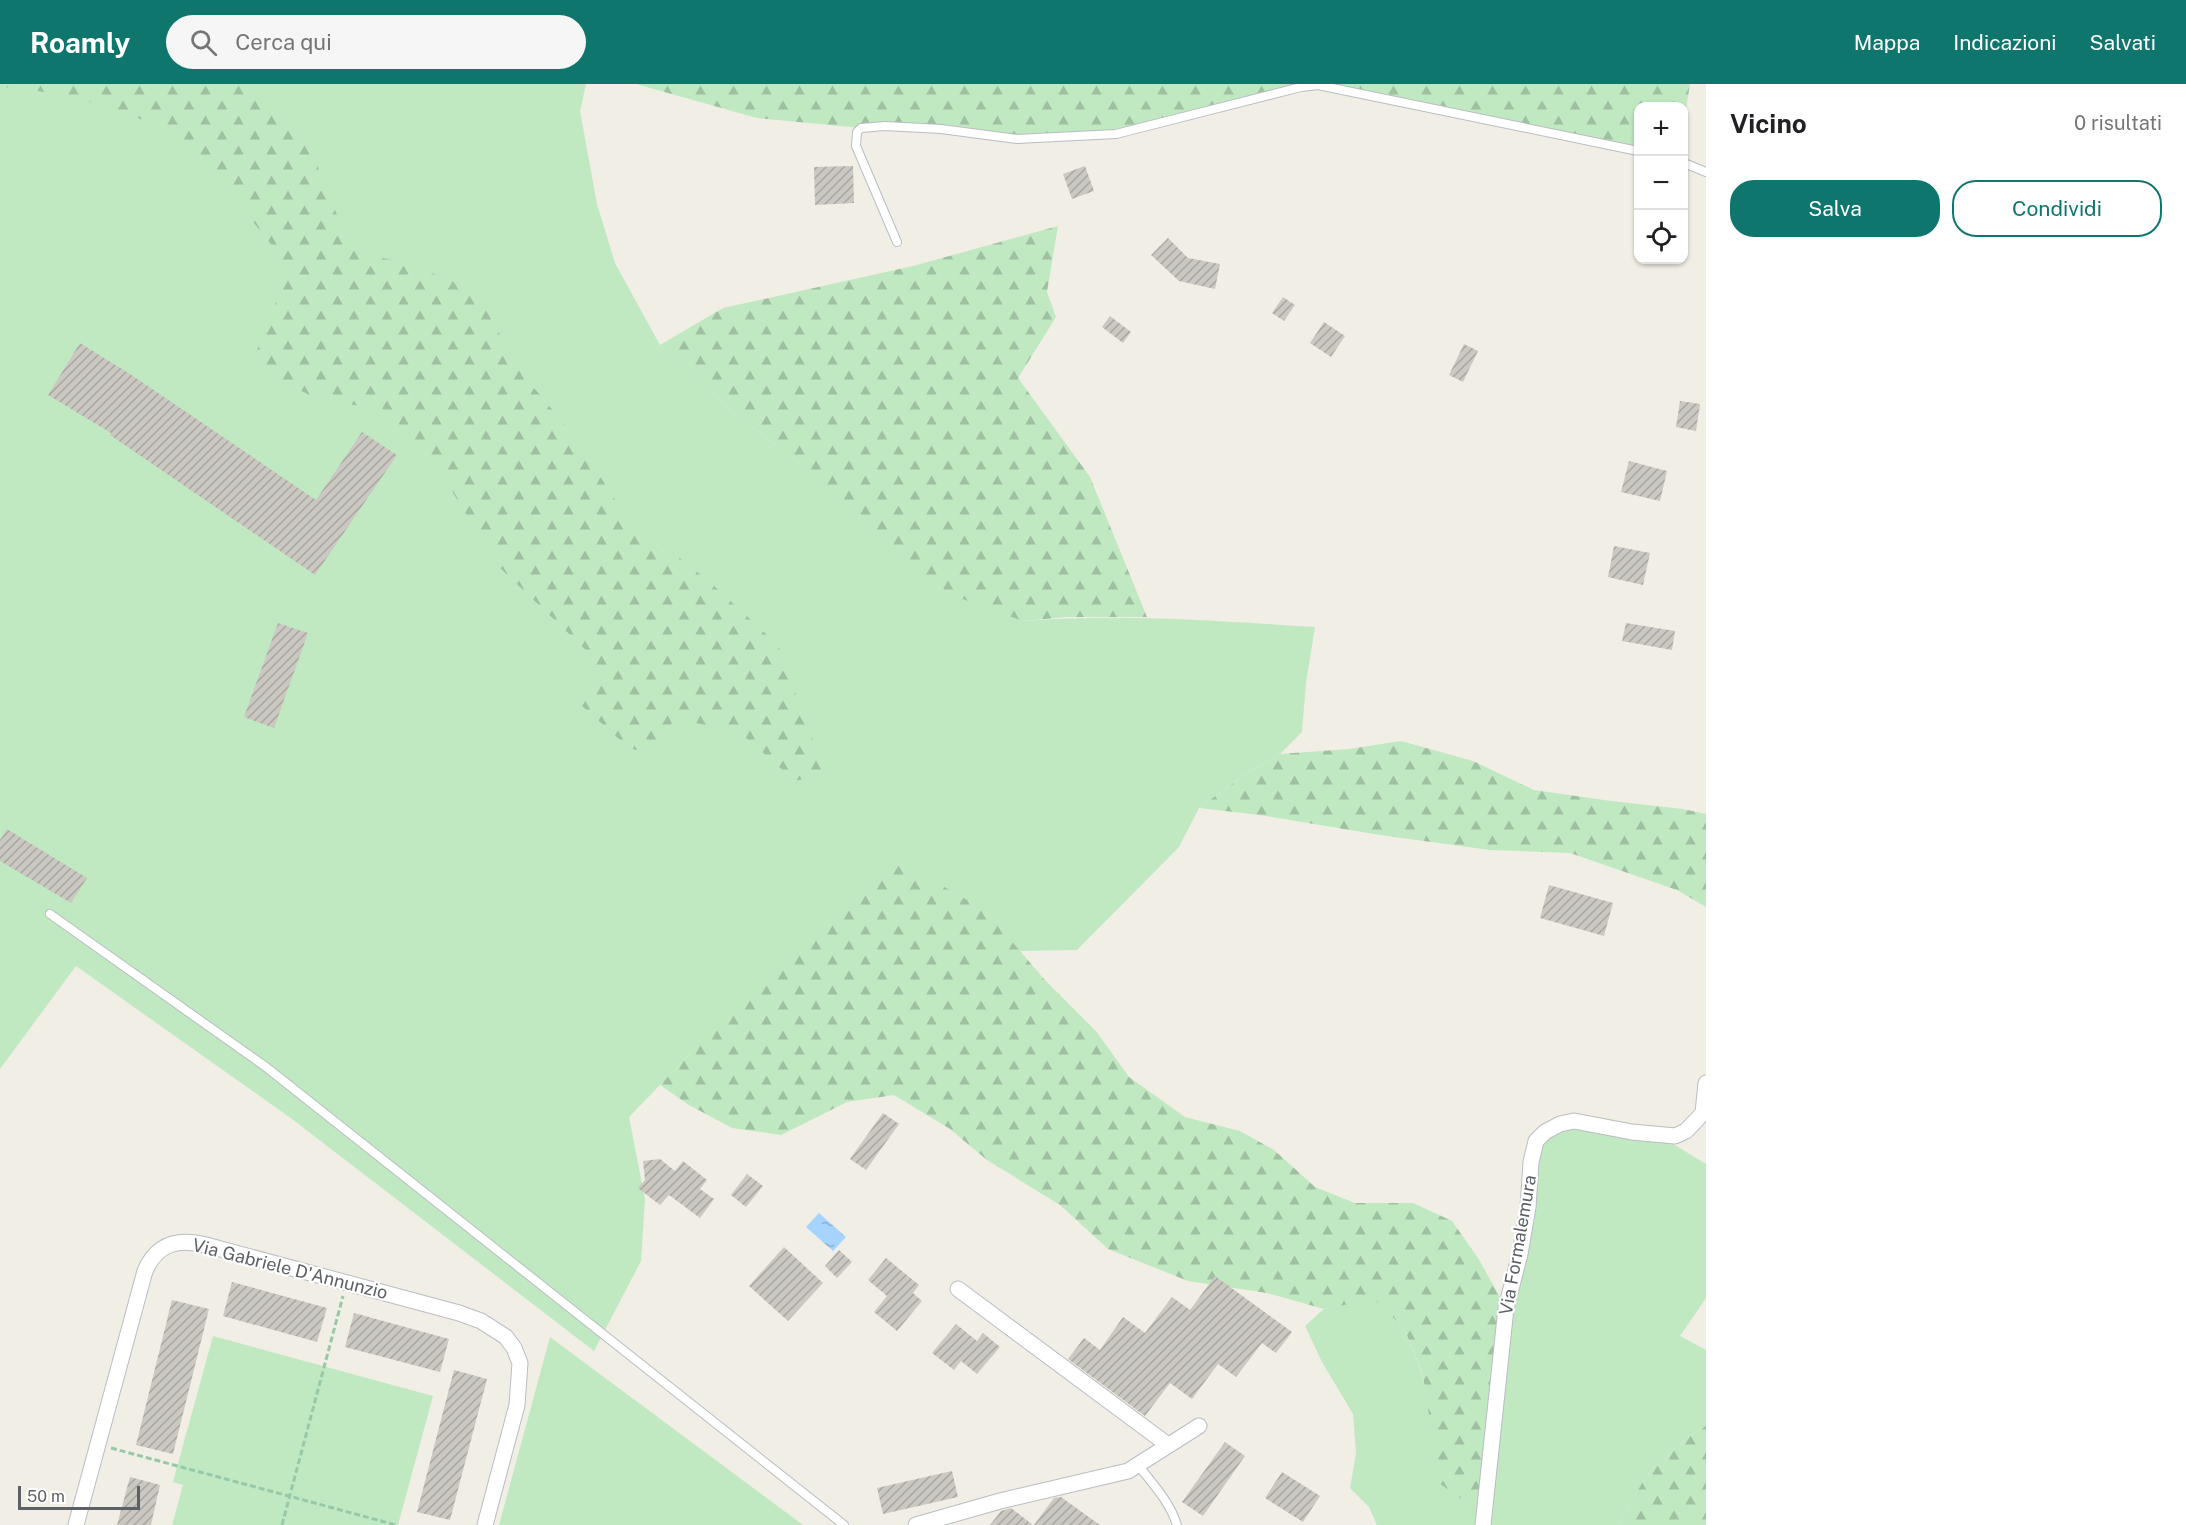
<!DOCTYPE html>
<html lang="it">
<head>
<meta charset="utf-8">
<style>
  :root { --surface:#fff; --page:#f6f6f6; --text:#202124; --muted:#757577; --line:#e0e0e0; --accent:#0f766e }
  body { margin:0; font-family:"Public Sans",sans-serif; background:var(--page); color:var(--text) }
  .controls { position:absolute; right:18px; top:18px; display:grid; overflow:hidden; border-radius:12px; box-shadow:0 2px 4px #0004 }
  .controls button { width:54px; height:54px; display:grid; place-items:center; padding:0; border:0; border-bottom:2px solid var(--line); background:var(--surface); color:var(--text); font:30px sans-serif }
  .scale { position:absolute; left:18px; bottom:15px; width:122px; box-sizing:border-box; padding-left:6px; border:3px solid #5d6166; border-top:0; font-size:16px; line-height:21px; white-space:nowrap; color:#5d6166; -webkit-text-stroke:4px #fff; paint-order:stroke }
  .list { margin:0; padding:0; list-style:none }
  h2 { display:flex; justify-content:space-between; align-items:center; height:78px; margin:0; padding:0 24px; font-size:26px }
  h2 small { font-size:20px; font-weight:400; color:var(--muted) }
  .actions { display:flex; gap:12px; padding:18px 24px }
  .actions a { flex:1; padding:14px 0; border:2px solid var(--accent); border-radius:24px; text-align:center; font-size:21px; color:var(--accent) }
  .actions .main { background:var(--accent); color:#fff }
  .icon { flex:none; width:33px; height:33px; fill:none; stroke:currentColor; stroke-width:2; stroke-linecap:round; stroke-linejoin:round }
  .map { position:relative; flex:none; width:1706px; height:1441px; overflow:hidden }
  header { display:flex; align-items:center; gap:36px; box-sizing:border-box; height:84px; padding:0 30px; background:var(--accent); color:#fff }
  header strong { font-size:28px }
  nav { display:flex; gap:33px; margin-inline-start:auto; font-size:21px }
  .search { width:420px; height:54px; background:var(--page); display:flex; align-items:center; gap:15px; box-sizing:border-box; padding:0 21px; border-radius:33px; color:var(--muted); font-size:22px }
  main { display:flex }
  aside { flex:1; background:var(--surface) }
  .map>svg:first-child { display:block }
  .grass { fill:#c0e9c2 }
  .forest { fill:url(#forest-firs) }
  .water { fill:url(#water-ripples) }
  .building { fill:url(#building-hatch) }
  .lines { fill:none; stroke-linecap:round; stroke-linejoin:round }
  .lane-casing { stroke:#babdc2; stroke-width:10 }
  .street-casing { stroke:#babdc2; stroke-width:17 }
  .path { stroke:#97c8a8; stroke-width:3; stroke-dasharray:6 3; stroke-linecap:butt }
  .lane { stroke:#fff; stroke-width:8 }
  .street { stroke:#fff; stroke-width:15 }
  .labels { text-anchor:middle; stroke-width:4.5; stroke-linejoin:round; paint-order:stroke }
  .street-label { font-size:18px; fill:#5d6166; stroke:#fff }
</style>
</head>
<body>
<header>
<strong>Roamly</strong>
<div class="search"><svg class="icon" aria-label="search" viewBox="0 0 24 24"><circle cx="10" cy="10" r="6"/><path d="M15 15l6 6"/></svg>Cerca qui</div>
<nav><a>Mappa</a><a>Indicazioni</a><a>Salvati</a></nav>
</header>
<main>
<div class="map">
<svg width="1706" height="1441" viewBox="0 0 1706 1441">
  <defs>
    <pattern id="forest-firs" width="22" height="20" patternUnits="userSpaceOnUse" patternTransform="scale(1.5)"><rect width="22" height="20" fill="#c0e9c2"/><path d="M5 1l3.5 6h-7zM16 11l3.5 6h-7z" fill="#9fc0a1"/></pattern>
    <pattern id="water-ripples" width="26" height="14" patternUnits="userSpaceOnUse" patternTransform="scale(1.5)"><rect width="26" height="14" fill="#a6d4ff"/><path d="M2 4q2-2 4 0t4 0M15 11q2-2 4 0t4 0" fill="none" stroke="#8aafd2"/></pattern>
    <pattern id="building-hatch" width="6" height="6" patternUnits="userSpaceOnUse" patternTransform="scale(1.5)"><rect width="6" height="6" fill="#cbc8c2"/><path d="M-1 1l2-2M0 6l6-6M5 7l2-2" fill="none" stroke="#a8a6a1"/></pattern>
  </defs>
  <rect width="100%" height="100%" fill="#f0eee5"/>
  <!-- grass -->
  <g class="grass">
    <path d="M0,0H586L580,27L597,120L615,179L660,261L730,326L799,379L1023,537C1121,529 1218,537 1315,543L1306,599L1302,648L1280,670L1244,691L1199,724L1179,763L1077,866L1018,867L985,826L688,972L629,1033L645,1115L641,1177L594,1267L292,1035L76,882L0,985Z"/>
    <polygon points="1560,1040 1660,1052 1706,1080 1706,1214 1680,1252 1706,1266 1706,1342 1684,1356 1646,1392 1618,1441 1377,1441 1369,1423 1350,1404 1356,1369 1353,1330 1322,1278 1305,1242 1324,1225 1374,1214 1404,1244 1423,1292 1432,1343 1483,1429 1533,1065"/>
    <polygon points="213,1252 433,1312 398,1441 172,1441 183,1401 173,1398"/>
    <polygon points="550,1253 803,1441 499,1441"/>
  </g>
  <!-- forest -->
  <g class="forest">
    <polygon points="0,0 246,0 308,58 351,166 412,181 476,207 520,287 570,347 624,429 711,499 778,561 825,690 795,697 744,652 674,633 659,672 629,664 582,622 602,591 589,569 496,480 449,402 420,361 383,325 319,316 261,286 257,266 275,224 278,169 250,134 226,97 175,47 88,17 23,4 0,3"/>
    <polygon points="636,0 1690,0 1684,37 1684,22 1638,22 1638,67 1318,1 1116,50 1017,55 941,45 861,44 757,34"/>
    <polygon points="1058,142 1047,208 1056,233 1018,294 1090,393 1147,533 1067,533 1023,537 957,513 900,478 799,379 730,326 660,261 723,224 913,182"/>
    <polygon points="1401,657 1473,677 1534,706 1611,717 1683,725 1706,730 1706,823 1677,806 1570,769 1490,766 1380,751 1260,731 1199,724 1244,691 1280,670 1349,665"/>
    <polygon points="895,775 985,826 1044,895 1096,947 1129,993 1185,1033 1240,1047 1274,1066 1315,1103 1355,1119 1413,1119 1452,1137 1478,1174 1506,1224 1483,1430 1439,1399 1423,1291 1404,1244 1374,1215 1324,1225 1267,1209 1188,1197 1108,1165 1060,1121 987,1076 950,1045 894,1011 847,1018 781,1051 732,1044 689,1021 660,1001 688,972"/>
    <polygon points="1706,1342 1706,1441 1618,1441 1646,1392 1684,1356"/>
  </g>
  <!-- water -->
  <polygon class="water" points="819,1129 846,1153 833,1167 806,1143"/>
  <!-- building -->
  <g class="building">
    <polygon points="853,82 854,119 815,121 814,83"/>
    <polygon points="1085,82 1094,107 1072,115 1063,90"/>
    <polygon points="1168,154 1188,174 1220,180 1215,205 1179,197 1151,171"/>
    <polygon points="1283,213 1295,221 1284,237 1272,229"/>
    <polygon points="1110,232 1131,248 1123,259 1102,243"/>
    <polygon points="1324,238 1345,252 1331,273 1310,259"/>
    <polygon points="80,259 130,290 316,416 362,348 397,371 315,491 110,351 111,349 48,311"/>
    <polygon points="1464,260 1478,267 1463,298 1449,291"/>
    <polygon points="1680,317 1700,320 1696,347 1676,343"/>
    <polygon points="1629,377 1667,387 1660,417 1621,408"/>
    <polygon points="1614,462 1650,469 1643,501 1608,493"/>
    <polygon points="278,539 308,549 274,644 244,633"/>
    <polygon points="1626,539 1675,547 1672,566 1622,557"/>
    <polygon points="7,745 87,794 71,819 0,777 0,756"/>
    <polygon points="1549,801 1613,819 1604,852 1540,834"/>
    <polygon points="883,1029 899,1040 866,1086 850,1075"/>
    <polygon points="660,1075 675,1087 683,1077 707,1096 700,1105 714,1115 700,1134 669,1111 660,1121 638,1104 645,1096 643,1077"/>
    <polygon points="747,1090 763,1102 746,1123 731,1111"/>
    <polygon points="784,1163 823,1199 788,1237 749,1202"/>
    <polygon points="839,1166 852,1178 837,1194 825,1182"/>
    <polygon points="886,1174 919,1201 913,1209 922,1217 897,1247 874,1228 887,1212 868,1196"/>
    <polygon points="1215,1192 1292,1248 1276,1269 1262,1259 1236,1293 1218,1280 1192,1315 1170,1299 1145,1332 1068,1275 1084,1254 1100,1266 1123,1233 1145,1249 1172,1213 1190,1226"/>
    <polygon points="232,1198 327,1224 317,1258 223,1232"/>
    <polygon points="172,1216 209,1225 173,1370 136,1361"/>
    <polygon points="354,1229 449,1255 440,1288 345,1263"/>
    <polygon points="956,1240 977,1257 983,1249 1000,1263 977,1290 961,1277 954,1286 932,1269"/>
    <polygon points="454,1286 487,1295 450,1436 417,1428"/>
    <polygon points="1225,1358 1245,1372 1203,1432 1182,1418"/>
    <polygon points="952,1387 958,1413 883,1430 877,1404"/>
    <polygon points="1282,1388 1320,1412 1303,1438 1265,1414"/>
    <polygon points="130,1393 160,1401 151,1441 117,1441"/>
    <polygon points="1061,1413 1100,1441 1034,1441 1054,1414"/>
    <polygon points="1011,1424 1033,1441 990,1441 1001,1427"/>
  </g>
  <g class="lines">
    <!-- lane casing -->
    <g class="lane-casing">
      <g id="lane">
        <polyline points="1684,79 1706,88"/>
        <polyline points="897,158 856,62 857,48 861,44 885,42 941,45 1017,55 1116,50 1301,3 1318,1 1638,67"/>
        <polyline points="50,830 266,983 844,1441"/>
        <path d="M1138,1381C1152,1399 1170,1418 1177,1441"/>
      </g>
    </g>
    <!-- street casing -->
    <g class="street-casing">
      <g id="street">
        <polyline points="958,1205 1168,1361"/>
        <path d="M76,1441L145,1187C157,1159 178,1154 206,1161L459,1229L481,1237L506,1253L514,1264L520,1279L517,1321L485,1441"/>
        <polyline points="916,1441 1000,1417 1128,1387 1199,1342"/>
        <polyline points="1483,1441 1506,1224 1520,1170 1528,1123 1531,1078 1536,1057 1545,1048 1560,1040 1574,1037 1632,1048 1675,1052 1686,1047 1703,1029 1706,999"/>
      </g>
    </g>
    <!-- path -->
    <g class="path">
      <polyline points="111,1364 396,1441"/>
      <polyline points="282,1441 343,1212"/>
    </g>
    <!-- lane -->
    <use href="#lane" class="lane"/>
    <!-- street -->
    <use href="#street" class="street"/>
  </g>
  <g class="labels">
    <!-- street labels -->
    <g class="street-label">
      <text transform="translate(1518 1161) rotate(-80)" y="6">Via Formalemura</text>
      <text transform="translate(290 1185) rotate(14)" y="6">Via Gabriele D'Annunzio</text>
    </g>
  </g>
</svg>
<div class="controls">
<button>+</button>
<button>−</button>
<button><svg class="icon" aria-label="locate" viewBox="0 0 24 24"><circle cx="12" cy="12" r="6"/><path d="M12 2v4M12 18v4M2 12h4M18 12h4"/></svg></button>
</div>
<div class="scale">50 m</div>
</div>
<aside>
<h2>Vicino<small>0 risultati</small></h2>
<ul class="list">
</ul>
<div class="actions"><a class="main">Salva</a><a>Condividi</a></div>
</aside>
</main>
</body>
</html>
